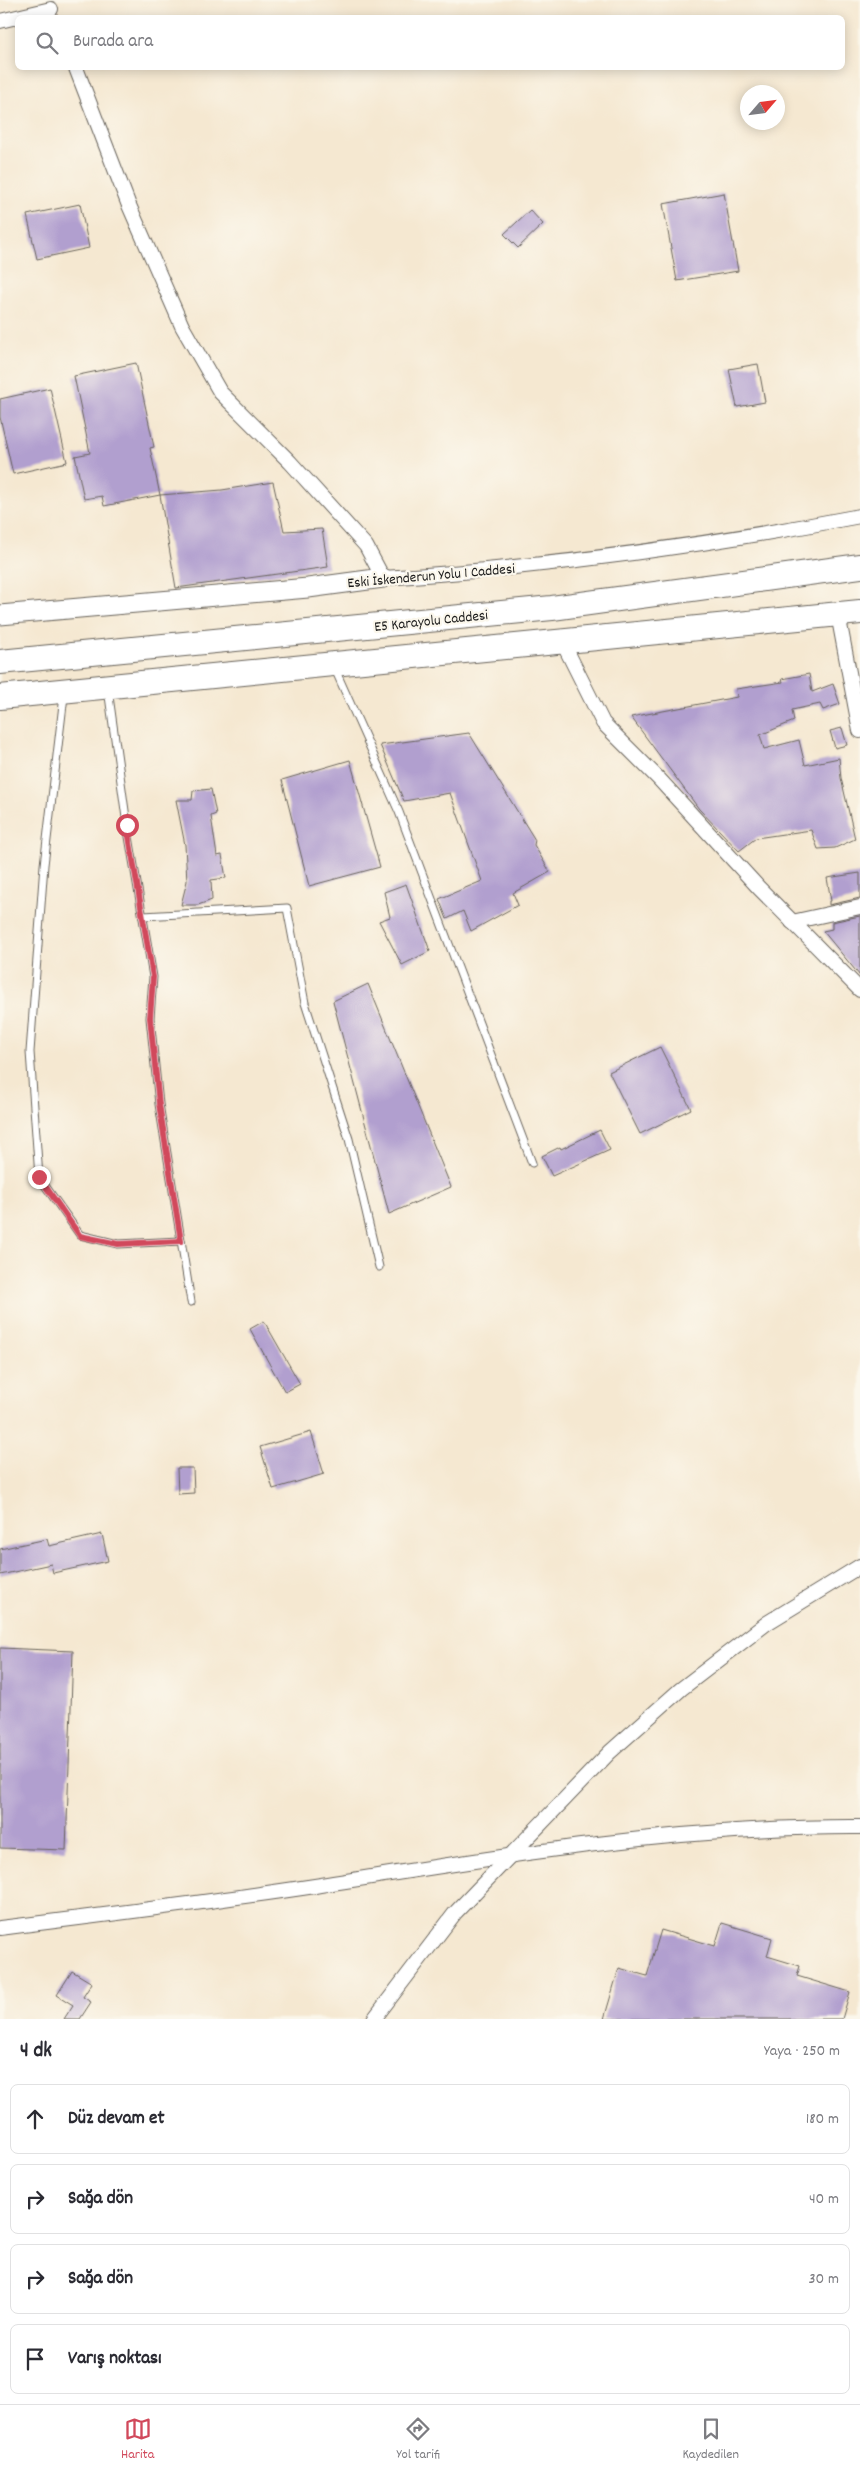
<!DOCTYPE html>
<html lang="tr">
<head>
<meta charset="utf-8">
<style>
  :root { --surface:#fff; --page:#f7f7f7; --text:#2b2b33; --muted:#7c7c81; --line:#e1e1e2; --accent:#d1495b }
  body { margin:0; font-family:Dekko,sans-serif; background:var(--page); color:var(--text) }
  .compass { position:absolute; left:740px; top:85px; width:45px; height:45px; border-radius:50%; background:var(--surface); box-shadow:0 2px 12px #0003; rotate:62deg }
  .stop { position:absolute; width:15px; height:15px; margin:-11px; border:4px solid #d1495b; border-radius:50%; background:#fff }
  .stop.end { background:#d1495b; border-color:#fff; box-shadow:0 1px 5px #0008 }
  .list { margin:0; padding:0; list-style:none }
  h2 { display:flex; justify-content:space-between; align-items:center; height:65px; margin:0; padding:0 20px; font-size:21px }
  h2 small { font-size:16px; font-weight:400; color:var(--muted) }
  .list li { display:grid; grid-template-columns:32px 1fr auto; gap:15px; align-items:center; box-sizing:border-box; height:70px; margin:0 10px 10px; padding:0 10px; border:1px solid var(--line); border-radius:8px }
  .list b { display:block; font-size:19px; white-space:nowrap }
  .list em { font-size:16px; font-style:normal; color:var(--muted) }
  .icon { flex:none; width:28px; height:28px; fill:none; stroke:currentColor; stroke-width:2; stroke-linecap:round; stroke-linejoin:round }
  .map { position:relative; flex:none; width:860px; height:2019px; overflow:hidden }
  .search { position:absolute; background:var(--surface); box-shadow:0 2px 12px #0003; left:15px; right:15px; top:15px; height:55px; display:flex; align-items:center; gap:12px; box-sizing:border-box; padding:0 18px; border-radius:8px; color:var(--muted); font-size:19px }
  .sheet { height:385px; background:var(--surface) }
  nav { display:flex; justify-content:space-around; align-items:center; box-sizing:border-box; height:70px; border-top:1px solid var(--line); background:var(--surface); font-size:14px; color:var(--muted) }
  nav a { display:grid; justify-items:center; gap:2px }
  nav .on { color:var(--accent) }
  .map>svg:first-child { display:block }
  .building { fill:#b19fcf }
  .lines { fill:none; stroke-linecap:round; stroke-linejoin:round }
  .lane-casing { stroke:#68635b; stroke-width:9 }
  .street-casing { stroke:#68635b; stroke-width:16 }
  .secondary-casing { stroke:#68635b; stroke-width:21 }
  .highway-casing { stroke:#68635b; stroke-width:26 }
  .lane { stroke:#fff; stroke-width:7 }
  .street { stroke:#fff; stroke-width:14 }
  .secondary { stroke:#fff; stroke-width:19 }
  .highway { stroke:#fff; stroke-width:24 }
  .route { stroke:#d1495b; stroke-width:6 }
  .labels { text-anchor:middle; stroke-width:4.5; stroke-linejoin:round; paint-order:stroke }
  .street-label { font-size:15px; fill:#1c1c1c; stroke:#fbf7ec }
</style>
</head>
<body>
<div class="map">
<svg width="860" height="2019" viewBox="0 0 860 2019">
  <rect width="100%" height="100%" fill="#fbf7ec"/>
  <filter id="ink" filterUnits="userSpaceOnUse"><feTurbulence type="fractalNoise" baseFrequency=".02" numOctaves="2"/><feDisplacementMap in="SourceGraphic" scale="10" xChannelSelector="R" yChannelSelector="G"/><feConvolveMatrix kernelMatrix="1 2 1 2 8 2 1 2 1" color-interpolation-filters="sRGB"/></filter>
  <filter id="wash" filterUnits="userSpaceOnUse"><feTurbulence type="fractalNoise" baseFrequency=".0096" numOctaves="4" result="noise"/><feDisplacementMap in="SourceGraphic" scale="20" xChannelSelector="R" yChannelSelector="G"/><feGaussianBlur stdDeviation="1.12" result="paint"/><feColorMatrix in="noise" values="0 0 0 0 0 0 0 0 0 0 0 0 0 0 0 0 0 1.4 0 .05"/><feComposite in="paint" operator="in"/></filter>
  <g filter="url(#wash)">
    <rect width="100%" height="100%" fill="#f5e8d1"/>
    <g id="blocks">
      <!-- building -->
      <g class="building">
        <polygon points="724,193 738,271 677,281 663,204"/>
        <polygon points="80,204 89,248 37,259 27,215"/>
        <polygon points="530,210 543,224 518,248 504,234"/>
        <polygon points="136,363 154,447 150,448 160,495 104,506 102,496 84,499 75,456 90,453 74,376"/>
        <polygon points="758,364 765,402 737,407 729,369"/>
        <polygon points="50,388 67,462 13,474 0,417 0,399"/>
        <polygon points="273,482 284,531 322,529 328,567 176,588 160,495 222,490"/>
        <polygon points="809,674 812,692 833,684 840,704 823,710 820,704 792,710 794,721 760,735 764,749 799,740 805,765 839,758 841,778 855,839 835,848 818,849 811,830 756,838 739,851 699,809 631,717 737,697 736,689 783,682 782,679"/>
        <polygon points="842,728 847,745 835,748 830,731"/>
        <polygon points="469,733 535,840 534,845 550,872 513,893 518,905 471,931 463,911 447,919 439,899 482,881 450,793 404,801 380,745"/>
        <polygon points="350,760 380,867 309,886 282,780"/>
        <polygon points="211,789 216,814 211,816 217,856 222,855 226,878 211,880 212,900 198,905 181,905 187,881 185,845 176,800 192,800 193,791"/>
        <polygon points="860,873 860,898 829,905 829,901 831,901 827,878"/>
        <polygon points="406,884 430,951 402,965 379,921 390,917 384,892"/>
        <polygon points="860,916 860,976 823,931 832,929 832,922"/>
        <polygon points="368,984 451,1187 389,1214 333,1001"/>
        <polygon points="660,1047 691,1109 640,1134 609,1072"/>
        <polygon points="600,1130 610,1150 552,1176 542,1156 560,1147 561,1149"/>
        <polygon points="264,1321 300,1384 285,1392 250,1329"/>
        <polygon points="311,1432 324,1474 273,1489 260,1447"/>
        <polygon points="177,1468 193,1468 194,1493 178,1494"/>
        <polygon points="102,1534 108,1561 53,1573 51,1564 0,1575 0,1549 47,1539 49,1546"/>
        <polygon points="0,1648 73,1651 66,1850 0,1848"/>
        <polygon points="722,1923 772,1938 767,1956 800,1966 797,1976 850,1992 842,2019 604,2019 619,1968 647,1976 661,1930 715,1946"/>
        <polygon points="72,1971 92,1983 83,1997 91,2002 80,2019 64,2019 73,2005 57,1995"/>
      </g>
    </g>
  </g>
  <g filter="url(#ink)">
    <use href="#blocks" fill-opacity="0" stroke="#68635b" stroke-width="1"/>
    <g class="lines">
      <!-- lane casing -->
      <g class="lane-casing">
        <g id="lane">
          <polyline points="334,667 399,812 532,1163"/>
          <polyline points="108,689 127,825 153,977 150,1018 159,1104 191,1302"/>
          <polyline points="64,696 44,865 30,1052 39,1177 80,1235 118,1244 181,1241"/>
          <polyline points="143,916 287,908 305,1003 349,1139 379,1267"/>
        </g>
      </g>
      <!-- street casing -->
      <g class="street-casing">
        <g id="street">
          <polyline points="0,21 51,9"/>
          <path d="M76,68L128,203L182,326L220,392L290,462L366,546L383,578C543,568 703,546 860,516"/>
          <polyline points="838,614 860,731"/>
          <polyline points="563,643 603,723 659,779 759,888 860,990"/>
          <polyline points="792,922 860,907"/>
          <path d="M0,1928C105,1915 210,1902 315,1886C495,1857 677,1826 860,1827"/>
          <polyline points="374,2019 455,1913 610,1752 681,1689 767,1623 860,1566"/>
        </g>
      </g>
      <!-- secondary casing -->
      <g class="secondary-casing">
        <polyline id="secondary" points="0,615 308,588 383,578"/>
      </g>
      <!-- highway casing -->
      <g class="highway-casing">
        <g id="highway">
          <polyline points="0,662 552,608 860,566"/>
          <polyline points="0,697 860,612"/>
        </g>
      </g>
      <!-- lane -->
      <use href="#lane" class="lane"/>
      <!-- street -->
      <use href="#street" class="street"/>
      <!-- secondary -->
      <use href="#secondary" class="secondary"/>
      <!-- highway -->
      <use href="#highway" class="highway"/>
    </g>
  </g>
  <g class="lines" filter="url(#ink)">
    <!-- route -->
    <polyline class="route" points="39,1177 80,1236 118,1244 181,1241 159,1104 150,1018 153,977 127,825"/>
  </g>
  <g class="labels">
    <!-- street labels -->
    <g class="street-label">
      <text transform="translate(431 575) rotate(-5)" y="5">Eski İskenderun Yolu 1 Caddesi</text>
      <text transform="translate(431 620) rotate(-6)" y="5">E5 Karayolu Caddesi</text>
    </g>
  </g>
</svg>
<svg class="compass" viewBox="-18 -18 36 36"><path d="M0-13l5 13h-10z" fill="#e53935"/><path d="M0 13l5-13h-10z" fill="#7c7c81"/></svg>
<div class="stop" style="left:127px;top:825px"></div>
<div class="stop end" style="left:39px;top:1177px"></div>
<div class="search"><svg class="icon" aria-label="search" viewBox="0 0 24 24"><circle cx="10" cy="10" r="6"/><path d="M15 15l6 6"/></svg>Burada ara</div>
</div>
<section class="sheet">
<h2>4 dk<small>Yaya · 250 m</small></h2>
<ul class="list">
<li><svg class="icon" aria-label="ahead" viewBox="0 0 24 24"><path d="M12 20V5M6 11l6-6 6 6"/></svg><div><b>Düz devam et</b></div><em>180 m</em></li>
<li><svg class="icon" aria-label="right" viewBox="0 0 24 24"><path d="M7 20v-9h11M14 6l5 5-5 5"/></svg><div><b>Sağa dön</b></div><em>40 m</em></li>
<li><svg class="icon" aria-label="right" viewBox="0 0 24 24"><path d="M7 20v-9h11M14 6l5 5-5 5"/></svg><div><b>Sağa dön</b></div><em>30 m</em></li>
<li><svg class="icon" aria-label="arrive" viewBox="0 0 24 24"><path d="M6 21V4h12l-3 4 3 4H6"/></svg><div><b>Varış noktası</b></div></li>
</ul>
</section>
<nav>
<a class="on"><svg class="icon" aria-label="map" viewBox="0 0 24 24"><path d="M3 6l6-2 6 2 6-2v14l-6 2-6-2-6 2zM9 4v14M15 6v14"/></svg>Harita</a>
<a><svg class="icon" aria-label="directions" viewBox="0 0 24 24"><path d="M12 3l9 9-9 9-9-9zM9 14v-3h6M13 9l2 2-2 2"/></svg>Yol tarifi</a>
<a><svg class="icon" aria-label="saved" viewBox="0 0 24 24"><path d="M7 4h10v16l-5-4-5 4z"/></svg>Kaydedilen</a>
</nav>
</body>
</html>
